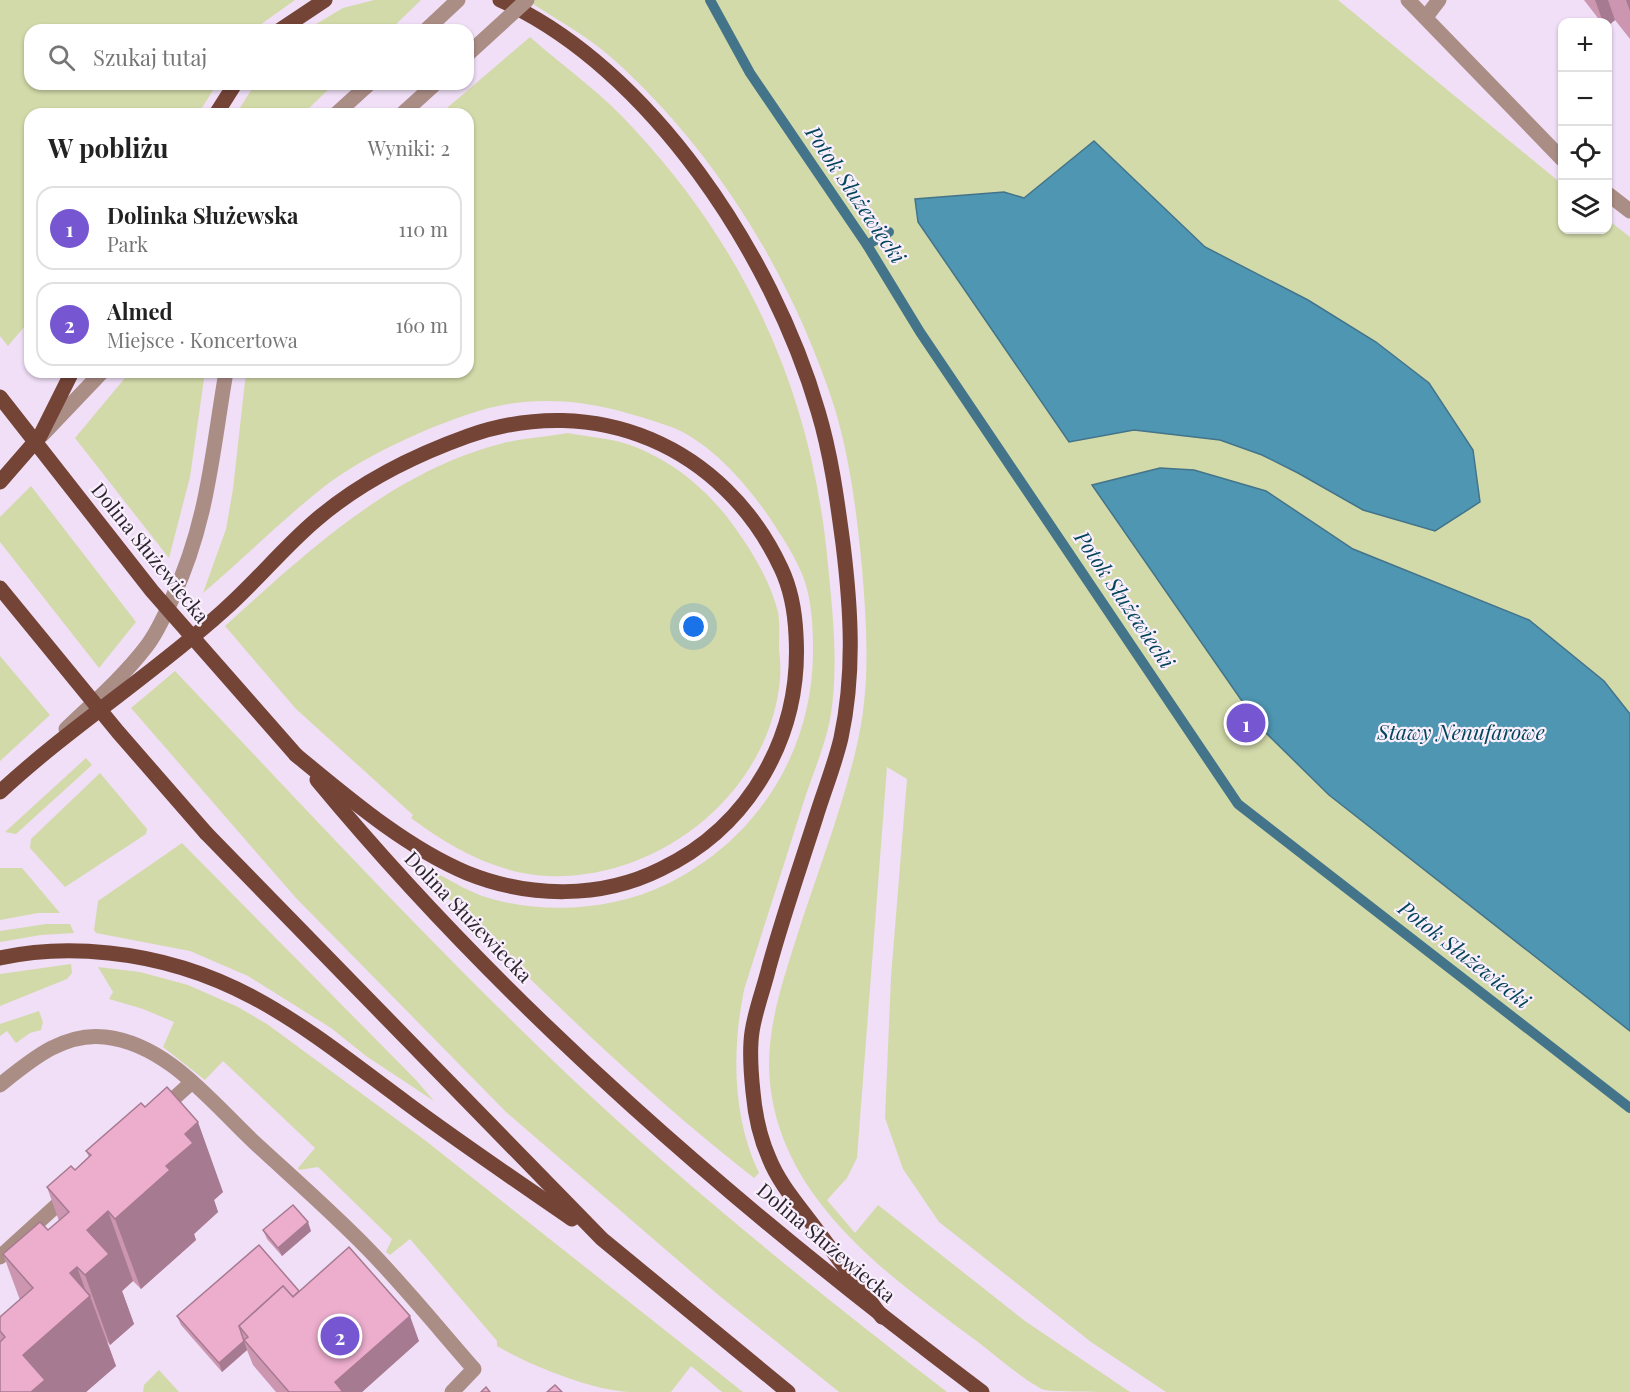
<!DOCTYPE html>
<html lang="pl">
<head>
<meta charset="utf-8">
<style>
  :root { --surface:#fff; --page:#f6f6f6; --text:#222; --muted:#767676; --line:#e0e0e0; --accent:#7657d1 }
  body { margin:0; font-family:"Playfair Display",serif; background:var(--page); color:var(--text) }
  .controls { position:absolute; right:18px; top:18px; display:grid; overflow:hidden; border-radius:12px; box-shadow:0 2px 4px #0004 }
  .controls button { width:54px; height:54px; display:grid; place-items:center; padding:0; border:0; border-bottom:2px solid var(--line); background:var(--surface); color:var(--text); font:30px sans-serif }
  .you { position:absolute; left:694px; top:627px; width:21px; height:21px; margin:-15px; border:4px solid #fff; border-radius:50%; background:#1a73e8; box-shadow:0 0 0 9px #1a73e833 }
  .badge { display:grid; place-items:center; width:39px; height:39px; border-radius:50%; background:var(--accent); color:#fff; font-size:20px; font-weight:700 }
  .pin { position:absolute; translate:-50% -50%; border:3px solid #fff; box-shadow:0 2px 6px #0006 }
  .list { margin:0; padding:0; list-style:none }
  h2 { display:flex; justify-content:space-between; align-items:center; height:78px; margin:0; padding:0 24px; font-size:26px }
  h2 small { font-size:20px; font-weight:400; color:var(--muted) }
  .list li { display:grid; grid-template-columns:39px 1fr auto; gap:18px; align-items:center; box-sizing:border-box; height:84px; margin:0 12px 12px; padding:0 12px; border:2px solid var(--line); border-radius:18px }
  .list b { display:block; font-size:22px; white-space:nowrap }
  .list p { margin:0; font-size:20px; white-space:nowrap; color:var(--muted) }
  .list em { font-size:20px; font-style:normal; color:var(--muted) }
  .icon { flex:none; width:33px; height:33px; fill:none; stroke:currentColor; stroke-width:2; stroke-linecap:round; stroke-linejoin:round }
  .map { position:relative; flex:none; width:1630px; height:1392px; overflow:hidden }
  .search { position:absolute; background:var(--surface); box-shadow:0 2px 4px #0004; left:24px; top:24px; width:450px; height:66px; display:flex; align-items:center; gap:15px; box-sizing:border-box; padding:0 21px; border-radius:18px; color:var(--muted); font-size:22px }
  .panel { position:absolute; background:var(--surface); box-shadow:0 2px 4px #0004; left:24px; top:108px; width:450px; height:270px; border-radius:18px }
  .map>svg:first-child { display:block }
  .green { fill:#d3daa9 }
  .water { fill:#4e96b2; stroke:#44748a; stroke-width:1.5 }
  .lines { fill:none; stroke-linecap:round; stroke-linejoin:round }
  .stream { stroke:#44748a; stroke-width:10 }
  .minor { stroke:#aa8d85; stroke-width:15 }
  .major { stroke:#744437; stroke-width:15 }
  .minor-bridge { stroke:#aa8d85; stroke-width:15 }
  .major-bridge { stroke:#744437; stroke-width:15 }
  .wall { fill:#cc96b1 }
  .shaded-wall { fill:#a67a90 }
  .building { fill:#edaece; stroke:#a67a90; stroke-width:1.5 }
  .labels { text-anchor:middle; stroke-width:4.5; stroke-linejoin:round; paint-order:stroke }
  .street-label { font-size:20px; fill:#2b252e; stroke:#f9effd }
  .water-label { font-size:21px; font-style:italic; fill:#034559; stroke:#f9effd }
</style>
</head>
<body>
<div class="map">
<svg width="1630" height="1392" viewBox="0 0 1630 1392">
  <rect width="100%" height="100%" fill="#f0dff7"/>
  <!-- green -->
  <g class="green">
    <polygon points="0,0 295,0 253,30 30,30 30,84 217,84 198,114 30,114 30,320 8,346 0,336"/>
    <polygon points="374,0 421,0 390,30 306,30 343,8"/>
    <path d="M527,0H1338L1562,184V230H1608V220L1630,237V1392H1166L1091,1342L939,1222L903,1169L885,1118L891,977L907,779L887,767L857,1158L847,1178L827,1200L855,1233L878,1205L1025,1321L1130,1392C1112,1392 1057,1392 1044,1390C1023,1380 993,1353 974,1339C882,1271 771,1192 769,1065C769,1021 783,981 796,939C816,876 841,813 856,749C871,688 867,630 862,568C857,515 850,458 834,406C792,276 715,150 613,59C588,36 555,19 527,0Z"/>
    <path d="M530,37C564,67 604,95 634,129C749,253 813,397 828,565C833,616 839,669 830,720C824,749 811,778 802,807C783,868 763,929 744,990C732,1049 732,1117 759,1173L754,1178C637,1087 533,982 428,878L434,872C450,880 466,890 482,896C540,915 612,911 667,884C759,839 815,748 813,645C813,624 811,599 804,579C795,555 781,535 767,514C744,481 711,444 674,428C655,421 635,415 616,410C573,399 525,397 482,410C434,424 365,455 325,486C283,519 244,558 203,593L226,529L233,489L246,372H468V114H440Z"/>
    <polygon points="255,84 334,84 303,114 236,114"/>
    <polygon points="130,372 205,372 190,477 169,558 75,438"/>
    <path d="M568,433C588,437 611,438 630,445C675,461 714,495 740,535C756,558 771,584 778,612C780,623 779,636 779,648C780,658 781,669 780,679C770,793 659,881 547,876C496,873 451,848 411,818L413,815L296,709L225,626C307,552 390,473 500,444C522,438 546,437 568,433Z"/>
    <polygon points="31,486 136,622 99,668 0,542 0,517"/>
    <polygon points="0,656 50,715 0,761"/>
    <path d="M175,671C304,807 432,946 568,1075C688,1188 817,1292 947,1392H839L716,1293L506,1112L296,898L131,708Z"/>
    <polygon points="86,758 92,765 16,834 5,832"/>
    <polygon points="100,773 147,829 146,834 65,887 30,848 31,839"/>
    <polygon points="182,843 416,1080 434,1101 366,1056 331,1028 248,976 190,951 96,933 94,930 98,901"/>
    <polygon points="0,868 22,868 60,913 38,913 0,920"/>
    <polygon points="46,924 70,924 74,933 41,935 0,942 0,931"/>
    <polygon points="71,964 72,973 67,979 0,1006 0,974"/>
    <path d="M98,967L140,972L188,985L238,1007L267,1024L426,1141L743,1392H722L691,1366L671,1392C657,1392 643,1392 629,1392C592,1390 529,1365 497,1346V1341L410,1239L390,1255L386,1252L392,1239L318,1167L299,1170L298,1168L315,1148L223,1061L205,1080L163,1047L174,1022L143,1009L109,999L113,992Z"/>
    <polygon points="39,1011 43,1022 41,1030 30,1033 16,1043 7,1031 0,1036 0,1024"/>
    <polygon points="159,1370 179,1392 143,1392 144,1385"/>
  </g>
  <!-- water -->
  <g class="water">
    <polygon points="1094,141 1205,247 1308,300 1376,342 1429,383 1473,450 1480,502 1435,531 1363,510 1298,473 1262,455 1220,440 1134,430 1069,442 918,222 915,199 1004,192 1024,198"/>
    <polygon points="1160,468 1194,470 1266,491 1353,549 1529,620 1604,681 1630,714 1630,1031 1329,795 1260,727 1092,485"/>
  </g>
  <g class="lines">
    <!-- stream -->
    <g class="stream">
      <polyline points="710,0 750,73 867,245 920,332 1238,804 1630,1108"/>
      <polyline points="867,245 889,232"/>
    </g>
    <!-- minor -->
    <g class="minor">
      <polyline points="1408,0 1562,159"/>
      <polyline points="1426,17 1439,0"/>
      <polyline points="426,30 458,0"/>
      <polyline points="336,114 369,84"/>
      <polyline points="402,114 435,84"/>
      <polyline points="1608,194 1630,211"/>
      <polyline points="42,435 102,372"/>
      <path d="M66,729C93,703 123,677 146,647C157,633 165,615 172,599C208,522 212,453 226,372"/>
      <path d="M0,1085C30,1061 63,1032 105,1037C168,1044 212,1103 255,1143C293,1178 332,1212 368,1249C405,1287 439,1329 474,1369L452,1392"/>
      <polyline points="161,1110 192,1082"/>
      <polyline points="0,1257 68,1195"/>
    </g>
    <!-- major -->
    <g class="major">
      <path d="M500,0C651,68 773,256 818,411C831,454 837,499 843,544C851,609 855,673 841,738C835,764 824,791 816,817C800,867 783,916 769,967C764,988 755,1011 752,1032C749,1052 751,1073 753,1092C755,1114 760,1138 769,1158C778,1181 795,1201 810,1221C834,1253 858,1285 882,1317"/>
      <polyline points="280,30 325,0"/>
      <polyline points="216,114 235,84"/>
      <polyline points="0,482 40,436 72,372"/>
      <path d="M317,780C509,1012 741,1211 982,1392"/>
      <path d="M0,792C70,727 152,675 223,611C256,582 283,548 316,520C359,483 415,455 468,436C595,391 724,446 781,568C791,589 795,613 796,635C802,734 751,826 661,869C601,899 529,898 467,873C405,847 347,797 296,755"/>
      <polyline points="206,833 602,1239 788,1392"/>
      <path d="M0,958C36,950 72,949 109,953C236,966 310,1032 408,1104C462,1144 517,1181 572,1219"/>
    </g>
    <!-- minor-bridge -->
    <polyline class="minor-bridge" points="468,54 527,0"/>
    <!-- major-bridge -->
    <g class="major-bridge">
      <polyline points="0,397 152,591 296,755"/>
      <polyline points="0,588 118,732 206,833"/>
    </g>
  </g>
  <!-- wall -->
  <g class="wall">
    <polygon points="1584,0 1630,0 1630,39 1615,20 1608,26 1608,22 1601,22"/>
    <polygon points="86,1151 223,1192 214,1200 218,1212 194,1234 196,1240 141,1289 133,1281 122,1291 134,1324 110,1345 107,1341 116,1366 86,1392 0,1392 0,1317 20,1300 3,1254 48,1230 59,1221 47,1187 75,1170 89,1157"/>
    <polygon points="263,1230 311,1231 282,1256 267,1239"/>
    <polygon points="299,1291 419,1341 362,1392 276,1392 253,1365 247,1350 222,1372 181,1325 177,1316"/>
  </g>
  <!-- shaded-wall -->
  <g class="shaded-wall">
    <polygon points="1595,0 1608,0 1615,20 1608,26 1608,22 1603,22"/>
    <polygon points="1626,0 1630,0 1630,11"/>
    <polygon points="198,1122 223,1192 214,1200 218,1212 194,1234 196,1240 141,1289 115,1219 166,1166 185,1134"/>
    <polygon points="108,1211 133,1281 122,1291 134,1324 110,1345 85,1275 87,1230"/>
    <polygon points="308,1222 311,1231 282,1256 278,1248"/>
    <polygon points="77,1267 88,1297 90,1296 116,1366 86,1392 31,1392 23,1355 70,1273"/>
    <polygon points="410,1316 419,1341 362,1392 338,1392 335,1382"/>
    <polygon points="244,1341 247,1350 222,1372 219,1363"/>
  </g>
  <!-- building -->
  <g class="building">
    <polygon points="167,1087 198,1122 185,1134 193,1143 166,1166 170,1170 115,1219 108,1211 87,1230 109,1254 85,1275 77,1267 70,1273 90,1296 23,1355 45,1380 31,1392 0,1392 0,1342 5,1337 0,1331 0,1317 33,1288 3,1254 40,1222 48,1230 69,1212 47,1187 71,1166 75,1170 91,1155 86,1151 141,1103 145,1107"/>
    <polygon points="293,1205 308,1222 278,1248 263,1230"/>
    <polygon points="259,1245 299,1291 293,1297 283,1286 239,1326 244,1341 219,1363 177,1316"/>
    <polygon points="349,1247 410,1316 335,1382 343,1392 289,1392 244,1340 248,1337 239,1326 283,1286 293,1297"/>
    <polygon points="555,1385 562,1392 547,1392"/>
    <polygon points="486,1387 490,1392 481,1392"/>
  </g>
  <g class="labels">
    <!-- street labels -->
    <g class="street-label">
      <text transform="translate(150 553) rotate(51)" y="7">Dolina Służewiecka</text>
      <text transform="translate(468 917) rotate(46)" y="7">Dolina Służewiecka</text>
      <text transform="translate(826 1243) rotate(40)" y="7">Dolina Służewiecka</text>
    </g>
    <!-- water labels -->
    <g class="water-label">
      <text transform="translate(855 195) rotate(56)" y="7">Potok Służewiecki</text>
      <text transform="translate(1124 600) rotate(56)" y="7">Potok Służewiecki</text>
      <text x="1461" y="740">Stawy Nenufarowe</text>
      <text transform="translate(1464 955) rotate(38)" y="7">Potok Służewiecki</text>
    </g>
  </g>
</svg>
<div class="controls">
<button>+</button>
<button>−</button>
<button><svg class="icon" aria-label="locate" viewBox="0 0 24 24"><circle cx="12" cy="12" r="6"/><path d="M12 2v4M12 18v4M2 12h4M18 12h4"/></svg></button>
<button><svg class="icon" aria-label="layers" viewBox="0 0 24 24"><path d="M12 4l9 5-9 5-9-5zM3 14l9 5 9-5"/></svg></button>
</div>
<div class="you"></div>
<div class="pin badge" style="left:1246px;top:723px">1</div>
<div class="pin badge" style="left:340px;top:1336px">2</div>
<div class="search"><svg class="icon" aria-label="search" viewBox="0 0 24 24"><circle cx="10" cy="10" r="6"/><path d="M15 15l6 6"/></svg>Szukaj tutaj</div>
<section class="panel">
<h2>W pobliżu<small>Wyniki: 2</small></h2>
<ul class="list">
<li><span class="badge">1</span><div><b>Dolinka Służewska</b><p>Park</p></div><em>110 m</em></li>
<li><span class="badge">2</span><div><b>Almed</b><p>Miejsce · Koncertowa</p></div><em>160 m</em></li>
</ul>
</section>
</div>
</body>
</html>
